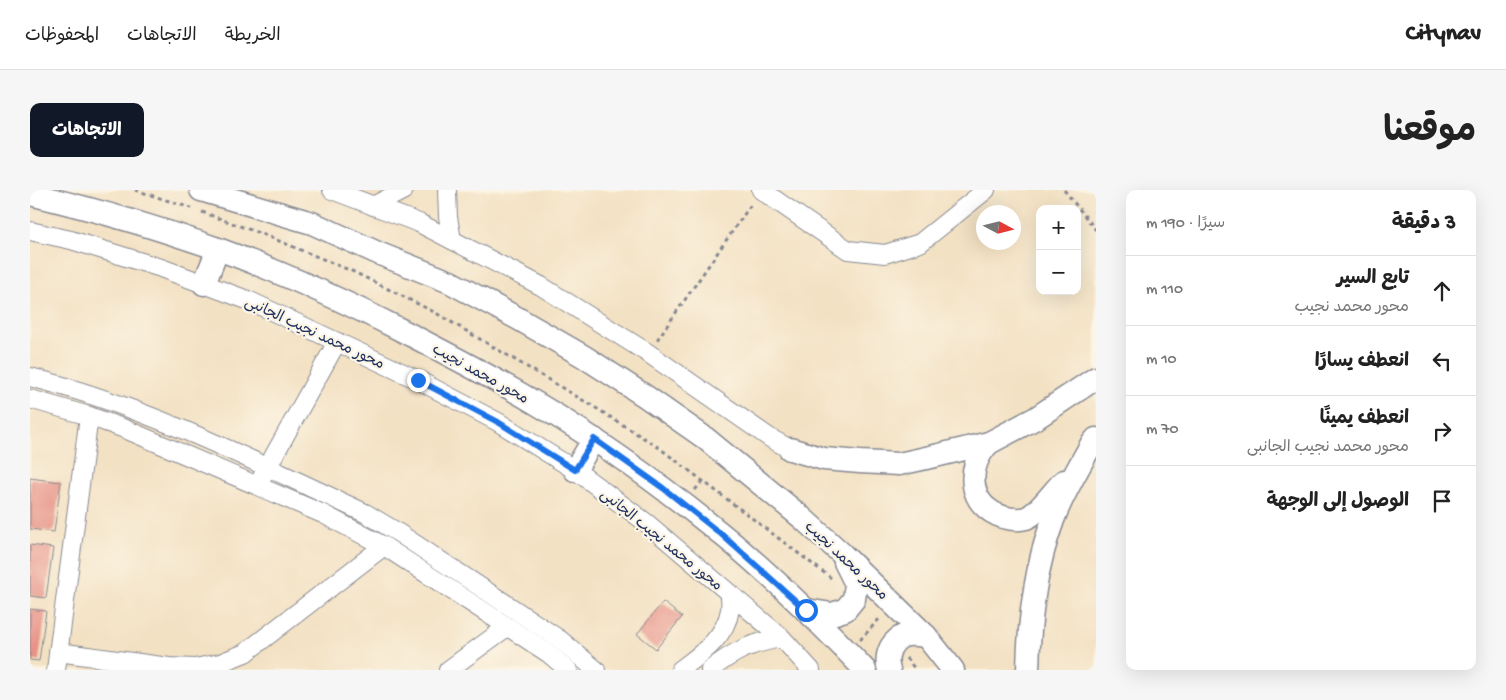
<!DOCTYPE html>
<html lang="ar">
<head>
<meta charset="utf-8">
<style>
  :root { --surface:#fff; --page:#f6f6f6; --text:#222; --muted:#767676; --line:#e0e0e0; --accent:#111827 }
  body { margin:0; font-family:"Gochi Hand","Playpen Sans Arabic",sans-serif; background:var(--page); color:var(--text); direction:rtl }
  .controls { position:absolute; right:15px; top:15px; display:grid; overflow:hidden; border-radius:10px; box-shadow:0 5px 20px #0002 }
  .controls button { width:45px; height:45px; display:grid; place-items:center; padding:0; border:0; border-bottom:1px solid var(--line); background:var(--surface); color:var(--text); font:25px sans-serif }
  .compass { position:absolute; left:946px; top:15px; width:45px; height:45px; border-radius:50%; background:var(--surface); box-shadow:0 5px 20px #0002; rotate:97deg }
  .stop { position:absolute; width:15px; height:15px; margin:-11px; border:4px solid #1a73e8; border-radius:50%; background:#fff }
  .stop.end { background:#1a73e8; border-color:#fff; box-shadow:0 1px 5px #0008 }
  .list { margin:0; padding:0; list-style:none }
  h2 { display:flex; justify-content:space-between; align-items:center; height:65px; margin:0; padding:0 20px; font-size:21px }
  h2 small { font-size:16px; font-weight:400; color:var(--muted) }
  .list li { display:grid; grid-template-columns:32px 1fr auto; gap:15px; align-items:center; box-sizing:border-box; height:70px; padding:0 20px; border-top:1px solid var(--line) }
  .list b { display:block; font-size:19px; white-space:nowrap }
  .list p { margin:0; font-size:16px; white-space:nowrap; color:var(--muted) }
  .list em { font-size:16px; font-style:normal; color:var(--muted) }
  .icon { flex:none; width:28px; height:28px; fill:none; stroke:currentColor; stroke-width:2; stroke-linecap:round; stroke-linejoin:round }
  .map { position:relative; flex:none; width:1066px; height:480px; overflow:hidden; direction:ltr; border-radius:10px }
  header { display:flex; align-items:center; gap:30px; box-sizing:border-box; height:70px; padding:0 25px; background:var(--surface); border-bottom:1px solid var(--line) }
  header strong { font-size:24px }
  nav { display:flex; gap:28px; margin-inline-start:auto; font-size:18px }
  .intro { display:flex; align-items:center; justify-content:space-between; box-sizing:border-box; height:120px; padding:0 30px }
  h1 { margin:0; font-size:35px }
  .button { padding:12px 22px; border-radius:10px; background:var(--accent); color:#fff; font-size:18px; font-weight:700 }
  main { display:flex; gap:30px; padding:0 30px }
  aside { flex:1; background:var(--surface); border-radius:10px; box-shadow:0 5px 20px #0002 }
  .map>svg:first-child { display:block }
  .building { fill:#e79287 }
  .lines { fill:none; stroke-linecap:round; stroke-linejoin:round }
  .minor-casing { stroke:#878890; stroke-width:20 }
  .major-casing { stroke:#878890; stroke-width:25 }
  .path { stroke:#878890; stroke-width:3; stroke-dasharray:4 4; stroke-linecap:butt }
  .minor { stroke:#fff; stroke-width:18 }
  .major { stroke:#fff; stroke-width:22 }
  .route { stroke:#1a73e8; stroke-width:6 }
  .labels { text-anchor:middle; stroke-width:4.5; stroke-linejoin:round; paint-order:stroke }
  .street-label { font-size:15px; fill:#1b2f5e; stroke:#fcf5e5 }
</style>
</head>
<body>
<header>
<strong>Citynav</strong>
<nav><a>الخريطة</a><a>الاتجاهات</a><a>المحفوظات</a></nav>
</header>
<div class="intro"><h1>موقعنا</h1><a class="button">الاتجاهات</a></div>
<main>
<aside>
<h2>3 دقيقة<small>سيرًا · 190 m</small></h2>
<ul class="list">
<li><svg class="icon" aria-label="ahead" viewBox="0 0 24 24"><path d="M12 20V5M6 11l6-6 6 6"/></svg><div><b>تابع السير</b><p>محور محمد نجيب</p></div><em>110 m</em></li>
<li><svg class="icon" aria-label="left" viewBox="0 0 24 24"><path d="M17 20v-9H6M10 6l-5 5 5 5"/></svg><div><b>انعطف يسارًا</b></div><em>10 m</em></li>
<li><svg class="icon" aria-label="right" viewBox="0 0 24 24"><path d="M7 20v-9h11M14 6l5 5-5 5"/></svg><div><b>انعطف يمينًا</b><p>محور محمد نجيب الجانبى</p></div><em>70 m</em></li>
<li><svg class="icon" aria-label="arrive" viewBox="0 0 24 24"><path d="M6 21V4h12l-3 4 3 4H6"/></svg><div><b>الوصول إلى الوجهة</b></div></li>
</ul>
</aside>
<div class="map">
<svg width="1066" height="480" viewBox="0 0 1066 480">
  <rect width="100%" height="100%" fill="#fcf5e5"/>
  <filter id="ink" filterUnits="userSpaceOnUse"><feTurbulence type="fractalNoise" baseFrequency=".02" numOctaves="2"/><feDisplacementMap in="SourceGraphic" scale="10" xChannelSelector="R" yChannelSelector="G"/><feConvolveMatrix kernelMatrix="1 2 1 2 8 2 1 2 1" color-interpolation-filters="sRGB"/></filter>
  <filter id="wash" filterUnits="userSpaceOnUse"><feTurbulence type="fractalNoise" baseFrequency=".0096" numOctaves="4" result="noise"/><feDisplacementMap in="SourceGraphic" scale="20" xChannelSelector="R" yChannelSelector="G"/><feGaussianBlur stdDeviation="1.12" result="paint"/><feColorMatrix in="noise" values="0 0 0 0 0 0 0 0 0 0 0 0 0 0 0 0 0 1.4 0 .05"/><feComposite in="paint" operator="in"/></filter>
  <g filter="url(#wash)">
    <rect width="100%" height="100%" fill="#f3e1c3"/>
    <g id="blocks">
      <!-- building -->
      <g class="building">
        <polygon points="0,288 31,292 24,342 0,339"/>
        <polygon points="0,355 23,358 16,408 0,406"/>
        <polygon points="633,412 652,427 626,459 607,444"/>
        <polygon points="0,419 16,421 9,471 0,470"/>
      </g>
    </g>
  </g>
  <g filter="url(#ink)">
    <use href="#blocks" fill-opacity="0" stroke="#878890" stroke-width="1"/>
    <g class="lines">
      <!-- minor casing -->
      <g class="minor-casing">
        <g id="minor">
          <polyline points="302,0 389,33 511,96 618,163 740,248 760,259"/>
          <polyline points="417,0 418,27 422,50"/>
          <polyline points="731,0 818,60 855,64 890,53 956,0"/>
          <polyline points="343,16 374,0"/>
          <polyline points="0,41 41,50 131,78 220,111 388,190 468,232 545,280 618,334 752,448 781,480"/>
          <path d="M0,187C118,217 228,273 337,324L367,342L529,449L566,480"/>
          <polyline points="0,209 59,226 95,239 293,324 354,356 518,463 538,480"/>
          <polyline points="232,287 307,152"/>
          <polyline points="28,462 139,477 165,478 190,473 215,463 354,356"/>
          <polyline points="26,480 59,226"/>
          <polyline points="418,480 477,437"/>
          <path d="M650,480C671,464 695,448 700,420C701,415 700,409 700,404"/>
          <path d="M680,480C704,461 721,453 752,448"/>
        </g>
      </g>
      <!-- major casing -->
      <g class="major-casing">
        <g id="major">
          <polyline points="171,0 282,33 350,64 420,92 487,128 553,166 615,206 675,248 771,327 811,363 896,446 923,480"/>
          <path d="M0,4C63,19 126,37 188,59C251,82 312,110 371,140C418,164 464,188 509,215C572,252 632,296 689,342C741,384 789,432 835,480"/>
          <polyline points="174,94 188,59"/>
          <path d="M959,253C935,277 938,316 973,327C980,329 989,330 996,328C1009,323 1023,301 1034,291"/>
          <polyline points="760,259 794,269 830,272 869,274 905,266 959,253 1006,228 1066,188"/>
          <polyline points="545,280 564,249"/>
          <polyline points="776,420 802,424 815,420 824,409 826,394 815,372"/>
          <path d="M859,480C855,468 859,454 871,447C879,443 888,445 896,446"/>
          <path d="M998,480C999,429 1005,378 1023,330C1033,303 1048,279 1061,255L1066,249"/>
        </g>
      </g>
      <!-- path -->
      <g class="path">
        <polyline points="105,0 164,19"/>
        <polyline points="1034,0 1066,40"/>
        <polyline points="172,22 237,46 324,82 406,123 561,215 628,257 801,388"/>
        <polyline points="627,150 722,13"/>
        <polyline points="665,300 673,291"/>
        <polyline points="830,450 851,427"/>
        <polyline points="876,468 886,480"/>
      </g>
      <!-- minor -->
      <use href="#minor" class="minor"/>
      <!-- major -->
      <use href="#major" class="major"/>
    </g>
  </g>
  <g class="lines" filter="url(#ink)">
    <!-- route -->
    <polyline class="route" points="388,190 468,232 545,280 564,249 633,298 691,344 776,420"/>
  </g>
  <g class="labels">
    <!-- street labels -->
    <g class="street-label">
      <text transform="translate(285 142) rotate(25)" y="5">محور محمد نجيب الجانبى</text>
      <text transform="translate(451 183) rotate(29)" y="5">محور محمد نجيب</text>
      <text transform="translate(632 349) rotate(39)" y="5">محور محمد نجيب الجانبى</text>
      <text transform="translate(817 370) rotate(43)" y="5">محور محمد نجيب</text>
    </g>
  </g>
</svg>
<div class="controls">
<button>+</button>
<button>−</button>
</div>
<svg class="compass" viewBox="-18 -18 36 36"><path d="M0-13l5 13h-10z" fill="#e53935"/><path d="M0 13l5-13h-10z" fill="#767676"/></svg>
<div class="stop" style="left:776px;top:420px"></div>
<div class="stop end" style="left:388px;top:190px"></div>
</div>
</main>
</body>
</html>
